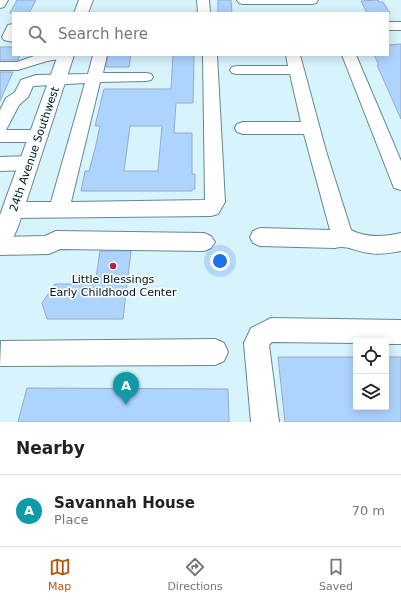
<!DOCTYPE html>
<html lang="en">
<head>
<meta charset="utf-8">
<style>
  :root { --surface:#fff; --page:#f6f6f6; --text:#222; --muted:#767676; --line:#e0e0e0; --accent:#b45309 }
  body { margin:0; font-family:"DejaVu Sans",sans-serif; background:var(--page); color:var(--text) }
  .controls { position:absolute; right:12px; bottom:12px; display:grid; overflow:hidden; border-radius:0px; box-shadow:0 2px 10px #0003 }
  .controls button { width:36px; height:36px; display:grid; place-items:center; padding:0; border:0; border-bottom:1px solid var(--line); background:var(--surface); color:var(--text); font:20px sans-serif }
  .you { position:absolute; left:220px; top:261px; width:14px; height:14px; margin:-10px; border:3px solid #fff; border-radius:50%; background:#1a73e8; box-shadow:0 0 0 6px #1a73e833 }
  .badge { display:grid; place-items:center; width:26px; height:26px; border-radius:50%; background:var(--accent); color:#fff; font-size:13px; font-weight:700 }
  .pin { position:absolute; translate:-50% -33px; filter:drop-shadow(0 1px 2px #0008) }
  .pin::after { content:''; position:absolute; top:21px; width:14px; height:12px; background:inherit; clip-path:polygon(0 0,100% 0,50% 100%) }
  .list { margin:0; padding:0; list-style:none }
  h2 { display:flex; justify-content:space-between; align-items:center; height:52px; margin:0; padding:0 16px; font-size:17px }
  h2 small { font-size:13px; font-weight:400; color:var(--muted) }
  .list li { display:grid; grid-template-columns:26px 1fr auto; gap:12px; align-items:center; box-sizing:border-box; height:72px; padding:0 16px; border-top:1px solid var(--line) }
  .list b { display:block; font-size:15px; white-space:nowrap }
  .list p { margin:0; font-size:13px; white-space:nowrap; color:var(--muted) }
  .list em { font-size:13px; font-style:normal; color:var(--muted) }
  .icon { flex:none; width:22px; height:22px; fill:none; stroke:currentColor; stroke-width:2; stroke-linecap:round; stroke-linejoin:round }
  .map { position:relative; flex:none; width:401px; height:422px; overflow:hidden }
  .search { position:absolute; background:var(--surface); box-shadow:0 2px 10px #0003; left:12px; right:12px; top:12px; height:44px; display:flex; align-items:center; gap:10px; box-sizing:border-box; padding:0 14px; border-radius:0px; color:var(--muted); font-size:15px }
  .sheet { height:124px; background:var(--surface) }
  nav { display:flex; justify-content:space-around; align-items:center; box-sizing:border-box; height:56px; border-top:1px solid var(--line); background:var(--surface); font-size:11px; color:var(--muted) }
  nav a { display:grid; justify-items:center; gap:2px }
  nav .on { color:var(--accent) }
  .map>svg:first-child { display:block }
  .building { fill:#add4ff; stroke:#96abc2; fill-rule:evenodd }
  .lines { fill:none; stroke-linecap:round; stroke-linejoin:round }
  .minor-casing { stroke:#668791; stroke-width:2 }
  .major-casing { stroke:#668791; stroke-width:2 }
  .minor { fill:#fff; fill-rule:evenodd }
  .major { fill:#fff; fill-rule:evenodd }
  .poi-dot { fill:#b6253c; stroke:#f5fcfe; stroke-width:1.5 }
  .labels { text-anchor:middle; stroke-width:3.5; stroke-linejoin:round; paint-order:stroke }
  .street-label { font-size:11px; fill:#061216; stroke:#f5fcfe }
  .poi-label { font-size:11px; fill:#061216; stroke:#f5fcfe }
</style>
</head>
<body>
<div class="map">
<svg width="401" height="422" viewBox="0 0 401 422">
  <rect width="100%" height="100%" fill="#d7f3fc"/>
  <!-- building -->
  <g class="building">
    <polygon points="17,0 36,0 29,13 10,13"/>
    <polygon points="218,0 231,0 232,13 218,13"/>
    <polygon points="378,0 379,2 383,2 390,13 367,13 361,1"/>
    <polygon points="401,44 401,119 377,65 379,65 374,55 388,55 388,45"/>
    <polygon points="0,47 13,47 13,55 20,55 18,60 0,60"/>
    <polygon points="108,55 131,55 129,67 106,67"/>
    <path d="M173,55H194L193,103H176L174,133H192V174H195V189H192V191H81L85,171H89L95,149L100,126H95L104,89H171ZM130,126H162L158,171H124Z"/>
    <polygon points="0,72 13,72 0,101"/>
    <polygon points="100,251 131,251 123,319 47,319 42,303 55,284 95,284"/>
    <polygon points="278,357 356,357 356,407 386,407 386,357 401,357 401,422 285,422"/>
    <polygon points="27,388 228,389 229,422 18,422"/>
  </g>
  <g class="lines">
    <!-- minor casing -->
    <g class="minor-casing">
      <g id="minor">
        <polygon points="0,0 8,0 4,7 0,8"/>
        <polygon points="197,0 209,0 210,13 198,13"/>
        <polygon points="237,0 318,0 316,3 312,4 243,4 239,3"/>
        <rect x="388" y="22" width="13" height="8"/>
        <polygon points="13,24 13,42 4,40 2,37 8,25"/>
        <polygon points="37,55 67,55 65,58 47,61 18,70 0,70 0,62 17,62"/>
        <polygon points="93,55 107,55 103,73 146,73 151,74 153,77 151,80 146,81 100,82 71,202 205,200 203,55 217,55 225,202 218,214 211,216 13,218 6,216 3,210 6,204 13,202 51,202 85,83 33,86 28,97 19,105 6,130 39,130 45,132 48,136 45,140 39,142 0,142 0,110 6,98 15,92 21,80 36,75 88,74"/>
        <path d="M286,55H300L326,151L351,230C366,238 384,237 401,233V251C390,253 380,255 369,253C357,252 346,244 335,248L260,246L253,243L250,237L253,231L260,228L330,230L304,134H243L237,132L235,128L237,124L243,122H301L290,74H237L232,73L230,70L232,67L237,66H288Z"/>
        <polygon points="342,55 356,55 401,161 401,190 394,188 392,183"/>
        <polygon points="29,156 35,158 38,163 35,168 29,170 0,171 0,157"/>
        <polygon points="56,231 204,233 211,236 215,242 211,248 204,251 60,249 49,254 0,255 0,237 45,236"/>
        <polygon points="271,318 401,320 401,344 386,344 386,341 356,341 356,343 272,342 269,345 279,422 251,422 244,343 251,328"/>
        <polygon points="215,339 224,343 228,352 224,361 215,365 0,366 1,341"/>
      </g>
    </g>
    <!-- major casing -->
    <g class="major-casing">
      <g id="major">
        <polygon points="79,0 93,0 88,13 74,13"/>
        <polygon points="58,55 74,55 18,227 8,249 0,252 0,215"/>
      </g>
    </g>
    <!-- minor -->
    <use href="#minor" class="minor"/>
    <!-- major -->
    <use href="#major" class="major"/>
  </g>
  <!-- markers -->
  <circle class="poi-dot" cx="113" cy="266" r="4"/>
  <g class="labels">
    <!-- street labels -->
    <g class="street-label">
      <text transform="translate(34 149) rotate(-71)" y="4">24th Avenue Southwest</text>
    </g>
    <!-- poi labels -->
    <g class="poi-label">
      <text x="113" y="283">Little Blessings<tspan x="113" dy="13">Early Childhood Center</tspan></text>
    </g>
  </g>
</svg>
<div class="controls">
<button><svg class="icon" aria-label="locate" viewBox="0 0 24 24"><circle cx="12" cy="12" r="6"/><path d="M12 2v4M12 18v4M2 12h4M18 12h4"/></svg></button>
<button><svg class="icon" aria-label="layers" viewBox="0 0 24 24"><path d="M12 4l9 5-9 5-9-5zM3 14l9 5 9-5"/></svg></button>
</div>
<div class="you"></div>
<div class="pin badge" style="left:126px;top:405px;background:#0f9aa8">A</div>
<div class="search"><svg class="icon" aria-label="search" viewBox="0 0 24 24"><circle cx="10" cy="10" r="6"/><path d="M15 15l6 6"/></svg>Search here</div>
</div>
<section class="sheet">
<h2>Nearby<small></small></h2>
<ul class="list">
<li><span class="badge" style="background:#0f9aa8">A</span><div><b>Savannah House</b><p>Place</p></div><em>70 m</em></li>
</ul>
</section>
<nav>
<a class="on"><svg class="icon" aria-label="map" viewBox="0 0 24 24"><path d="M3 6l6-2 6 2 6-2v14l-6 2-6-2-6 2zM9 4v14M15 6v14"/></svg>Map</a>
<a><svg class="icon" aria-label="directions" viewBox="0 0 24 24"><path d="M12 3l9 9-9 9-9-9zM9 14v-3h6M13 9l2 2-2 2"/></svg>Directions</a>
<a><svg class="icon" aria-label="saved" viewBox="0 0 24 24"><path d="M7 4h10v16l-5-4-5 4z"/></svg>Saved</a>
</nav>
</body>
</html>
